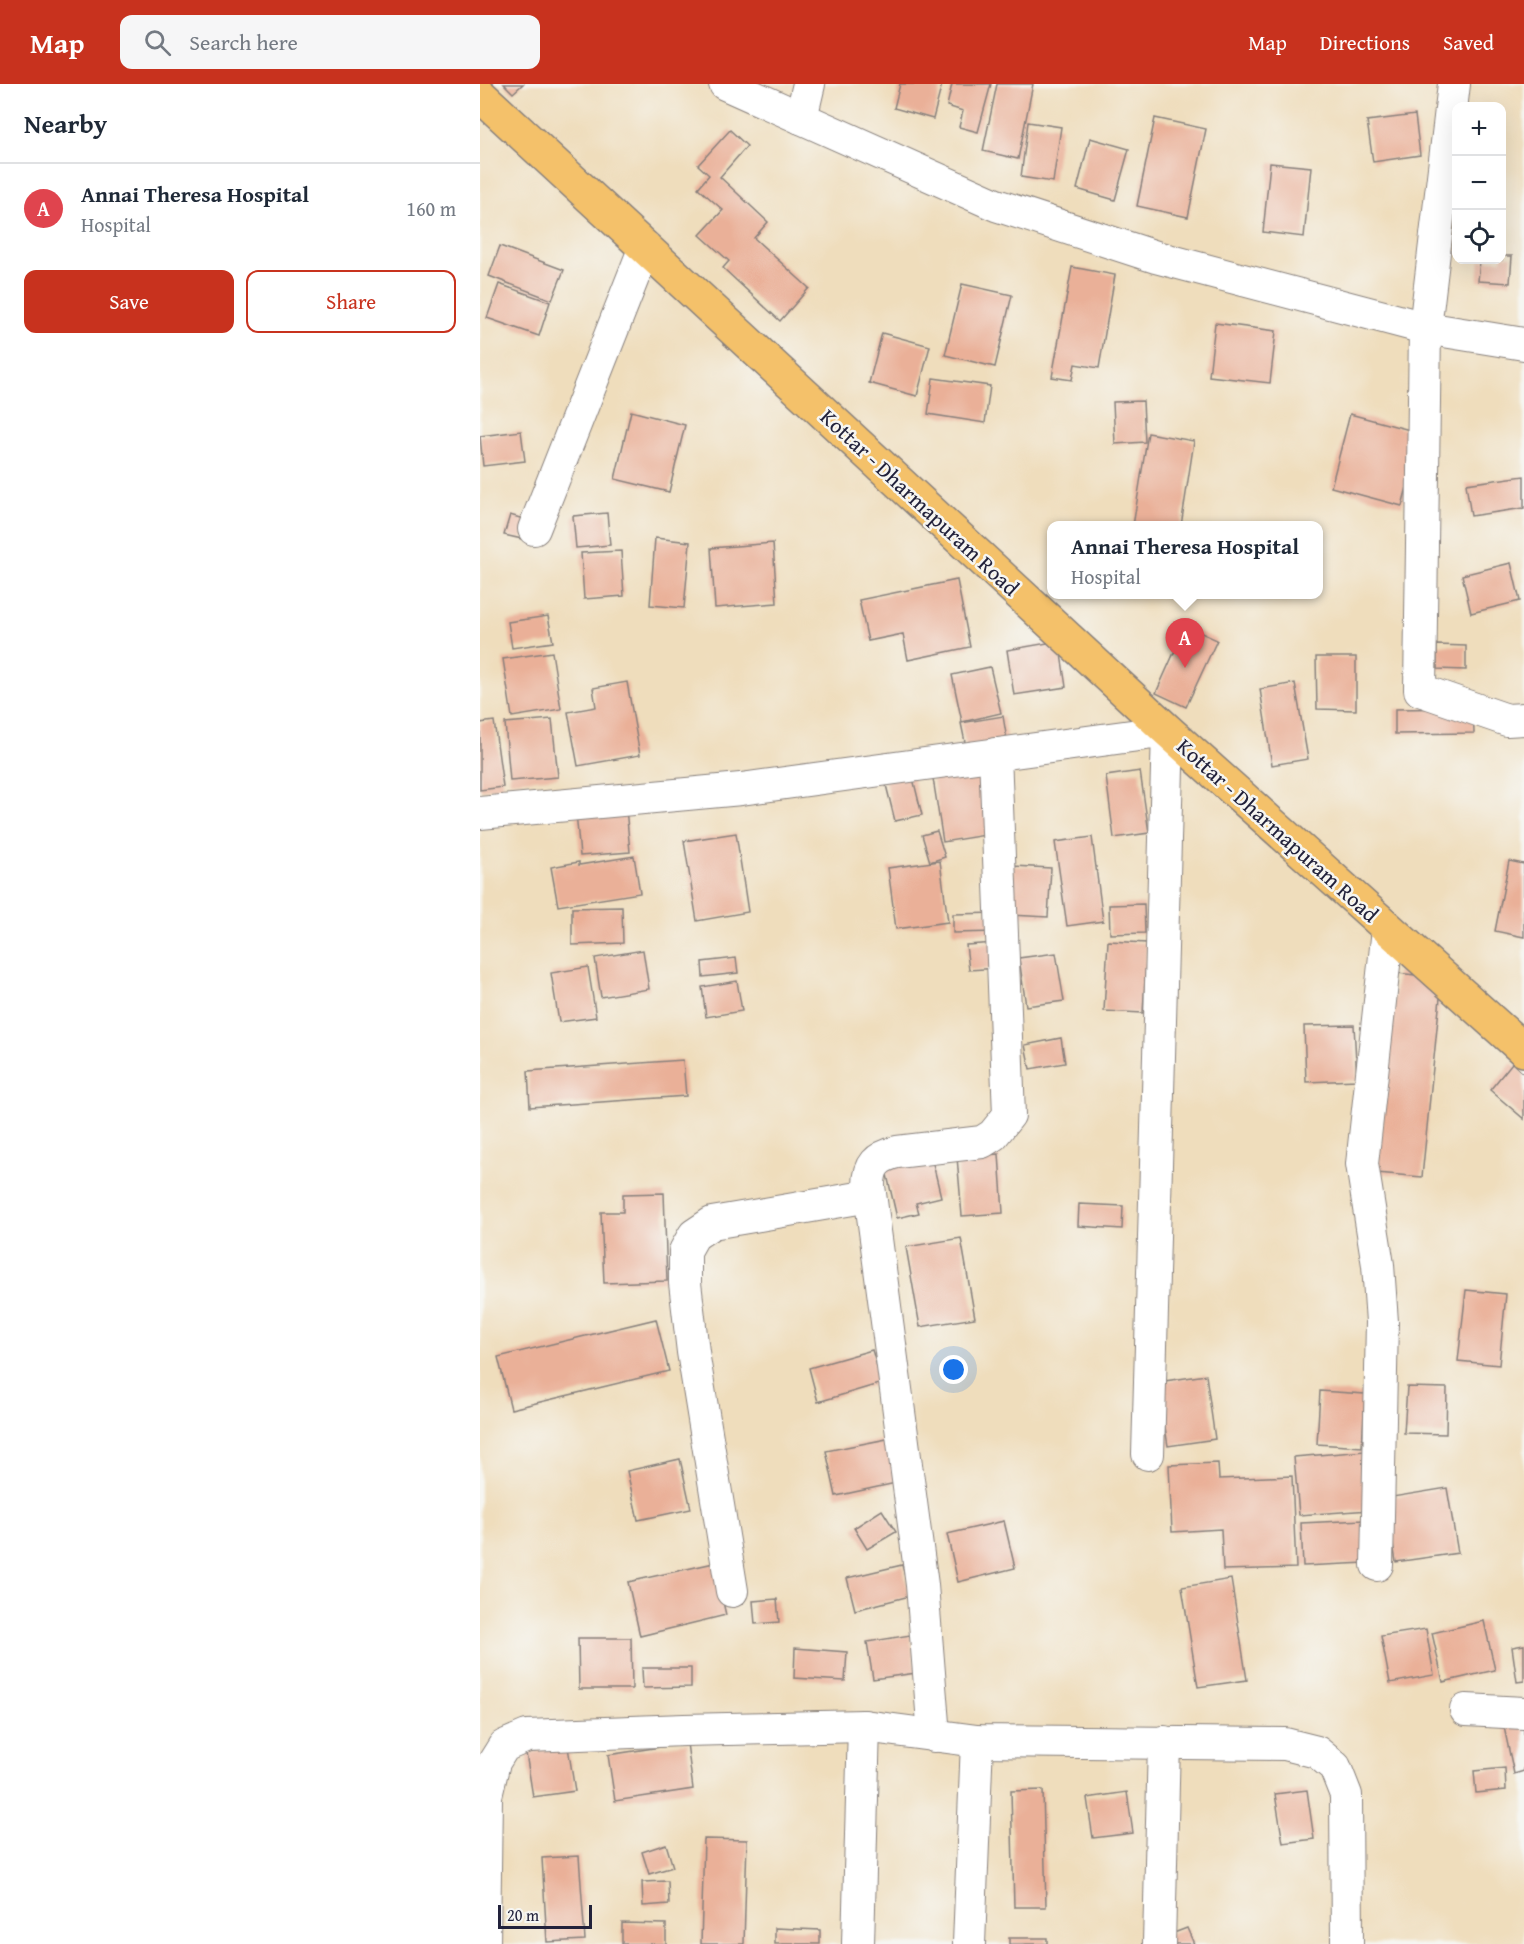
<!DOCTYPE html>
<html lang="en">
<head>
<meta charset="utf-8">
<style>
  :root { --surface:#fff; --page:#f6f6f7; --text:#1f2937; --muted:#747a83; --line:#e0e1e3; --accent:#c8321e }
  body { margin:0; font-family:"Gentium Book Plus",serif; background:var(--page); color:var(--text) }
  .controls { position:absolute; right:18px; top:18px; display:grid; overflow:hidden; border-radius:12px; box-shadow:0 6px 24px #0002 }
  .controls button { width:54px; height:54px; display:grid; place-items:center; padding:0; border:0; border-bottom:2px solid var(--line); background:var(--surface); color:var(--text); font:30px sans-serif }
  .scale { position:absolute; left:18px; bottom:15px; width:94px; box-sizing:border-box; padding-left:6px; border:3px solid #22223b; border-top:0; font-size:16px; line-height:21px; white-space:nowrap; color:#22223b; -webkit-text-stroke:4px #f6f6f2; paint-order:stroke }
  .you { position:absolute; left:474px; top:1286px; width:21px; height:21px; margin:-15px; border:4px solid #fff; border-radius:50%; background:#1a73e8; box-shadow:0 0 0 9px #1a73e833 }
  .badge { display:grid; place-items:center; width:39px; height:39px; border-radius:50%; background:var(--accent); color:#fff; font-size:20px; font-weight:700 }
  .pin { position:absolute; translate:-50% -50px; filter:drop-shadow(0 2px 3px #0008) }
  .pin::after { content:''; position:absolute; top:32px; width:21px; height:18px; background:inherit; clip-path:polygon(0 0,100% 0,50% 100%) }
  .popup { position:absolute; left:567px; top:437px; width:276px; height:78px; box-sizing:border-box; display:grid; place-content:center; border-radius:12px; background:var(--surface); filter:drop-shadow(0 2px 4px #0005); font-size:20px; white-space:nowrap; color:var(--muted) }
  .popup b { font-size:22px; color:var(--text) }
  .popup::after { content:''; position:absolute; left:50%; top:100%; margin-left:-12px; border:12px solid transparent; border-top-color:var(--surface) }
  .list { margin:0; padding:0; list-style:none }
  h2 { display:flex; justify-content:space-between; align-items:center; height:78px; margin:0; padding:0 24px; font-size:26px }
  h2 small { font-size:20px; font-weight:400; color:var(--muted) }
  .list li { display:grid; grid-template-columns:39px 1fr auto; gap:18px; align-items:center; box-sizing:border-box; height:90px; padding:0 24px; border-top:2px solid var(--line) }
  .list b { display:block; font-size:22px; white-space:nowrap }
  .list p { margin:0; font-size:20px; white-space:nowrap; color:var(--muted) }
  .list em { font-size:20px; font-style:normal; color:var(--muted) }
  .actions { display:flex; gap:12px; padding:18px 24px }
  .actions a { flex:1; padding:14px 0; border:2px solid var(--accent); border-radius:12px; text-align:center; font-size:21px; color:var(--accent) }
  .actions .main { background:var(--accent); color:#fff }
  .icon { flex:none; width:33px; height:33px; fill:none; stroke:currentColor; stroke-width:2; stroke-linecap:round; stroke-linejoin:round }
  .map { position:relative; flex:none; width:1044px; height:1860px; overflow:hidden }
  header { display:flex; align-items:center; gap:36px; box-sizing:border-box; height:84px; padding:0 30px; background:var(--accent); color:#fff }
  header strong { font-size:28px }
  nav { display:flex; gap:33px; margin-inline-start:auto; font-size:21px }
  .search { width:420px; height:54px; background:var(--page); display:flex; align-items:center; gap:15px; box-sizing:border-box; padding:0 21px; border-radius:12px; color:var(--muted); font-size:22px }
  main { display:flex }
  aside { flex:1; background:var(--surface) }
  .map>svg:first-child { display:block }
  .building { fill:#eab098 }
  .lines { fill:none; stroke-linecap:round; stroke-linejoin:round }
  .minor-casing { stroke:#88807c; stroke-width:34 }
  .major-casing { stroke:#88807c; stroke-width:36 }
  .minor { stroke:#fff; stroke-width:32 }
  .major { stroke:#f4c16a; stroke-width:33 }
  .labels { text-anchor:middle; stroke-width:5; stroke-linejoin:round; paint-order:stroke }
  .street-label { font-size:22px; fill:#22223b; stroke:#f6f6f2 }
</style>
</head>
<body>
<header>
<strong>Map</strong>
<div class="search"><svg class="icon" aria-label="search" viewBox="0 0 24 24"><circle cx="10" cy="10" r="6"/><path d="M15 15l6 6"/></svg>Search here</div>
<nav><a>Map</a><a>Directions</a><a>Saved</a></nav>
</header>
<main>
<aside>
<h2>Nearby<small></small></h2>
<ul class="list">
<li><span class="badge" style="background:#e0444e">A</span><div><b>Annai Theresa Hospital</b><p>Hospital</p></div><em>160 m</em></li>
</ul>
<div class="actions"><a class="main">Save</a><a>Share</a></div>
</aside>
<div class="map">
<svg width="1044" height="1860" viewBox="0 0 1044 1860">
  <rect width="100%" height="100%" fill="#f6f6f2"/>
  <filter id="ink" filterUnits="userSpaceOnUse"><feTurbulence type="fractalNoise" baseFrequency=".0167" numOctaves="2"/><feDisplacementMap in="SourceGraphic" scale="12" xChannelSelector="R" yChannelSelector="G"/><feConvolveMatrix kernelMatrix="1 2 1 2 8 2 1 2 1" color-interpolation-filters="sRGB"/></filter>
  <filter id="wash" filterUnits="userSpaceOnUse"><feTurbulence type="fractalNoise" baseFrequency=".008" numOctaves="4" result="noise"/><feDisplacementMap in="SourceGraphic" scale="24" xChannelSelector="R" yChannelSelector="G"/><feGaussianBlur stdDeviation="1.35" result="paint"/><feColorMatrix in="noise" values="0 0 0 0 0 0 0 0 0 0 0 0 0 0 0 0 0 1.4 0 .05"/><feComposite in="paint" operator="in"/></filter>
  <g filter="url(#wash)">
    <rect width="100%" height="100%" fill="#efddbc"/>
    <g id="blocks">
      <!-- building -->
      <g class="building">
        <polygon points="24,0 43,0 33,9"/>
        <polygon points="420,0 462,0 453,35 414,24"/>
        <polygon points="472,0 511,0 498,48 479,43 483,27 467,22"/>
        <polygon points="517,0 553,0 538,75 503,67"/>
        <polygon points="935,31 940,71 893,78 887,37"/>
        <polygon points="675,34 726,45 708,133 657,122"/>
        <polygon points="548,38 581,43 573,98 541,93"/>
        <polygon points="250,46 267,62 240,93 288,138 274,154 329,204 300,237 243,184 249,177 220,151 243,126 218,104 229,91 218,81"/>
        <polygon points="610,54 649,65 635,116 597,105"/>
        <polygon points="790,79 831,83 824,153 783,148"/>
        <polygon points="20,162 84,186 72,216 9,192"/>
        <polygon points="1022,172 1032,172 1030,199 998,197 1000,176 1022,176"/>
        <polygon points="592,183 635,191 619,284 595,280 592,296 572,293"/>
        <polygon points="19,200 70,218 59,252 7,234"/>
        <polygon points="482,200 532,211 515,283 465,271"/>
        <polygon points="735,239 796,247 790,299 729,292"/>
        <polygon points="402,249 450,262 437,312 389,299"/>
        <polygon points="453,294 510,302 505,339 448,330"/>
        <polygon points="663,317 665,358 635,360 633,318"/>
        <polygon points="151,327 205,341 189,408 135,395"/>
        <polygon points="870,330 941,349 922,422 851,403"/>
        <polygon points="41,347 45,377 3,382 0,352"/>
        <polygon points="668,349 714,357 701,442 653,442"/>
        <polygon points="1044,392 1044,424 991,432 986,400"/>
        <polygon points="127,429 130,461 96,464 93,432"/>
        <polygon points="30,431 47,436 42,455 24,451"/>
        <polygon points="175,454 210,458 204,524 170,521"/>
        <polygon points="293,459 297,519 235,524 231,464"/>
        <polygon points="141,467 144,512 104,515 101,469"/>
        <polygon points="1031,479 1040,517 991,529 982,491"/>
        <polygon points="477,496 490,563 428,576 423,550 388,557 379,516"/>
        <polygon points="68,532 73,558 32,564 28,538"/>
        <polygon points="706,542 737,556 706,623 676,609"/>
        <polygon points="579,557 586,603 534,611 527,566"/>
        <polygon points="957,561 986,562 986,586 957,585"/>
        <polygon points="72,568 81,625 32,633 23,575"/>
        <polygon points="836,573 876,573 876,626 837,625"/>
        <polygon points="510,583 521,629 482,638 472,591"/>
        <polygon points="147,598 160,671 98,682 88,628 116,623 113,604"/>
        <polygon points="815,599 828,675 792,681 780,605"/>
        <polygon points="993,624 994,649 915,650 915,625"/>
        <polygon points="523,632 527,656 486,663 481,639"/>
        <polygon points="72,635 78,693 30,697 25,639"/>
        <polygon points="14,637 23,703 0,706 0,639"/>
        <polygon points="501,681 512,750 463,758 452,688"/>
        <polygon points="431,686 442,731 415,737 404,693"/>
        <polygon points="660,687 669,749 634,754 626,692"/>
        <polygon points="146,724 150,768 100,772 96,728"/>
        <polygon points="457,747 465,773 450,778 442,751"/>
        <polygon points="256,749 268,828 217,837 204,757"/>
        <polygon points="612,753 623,837 587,842 575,758"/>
        <polygon points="154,772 160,809 78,822 71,783 99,778 99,781"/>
        <polygon points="460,777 468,838 416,845 408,784"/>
        <polygon points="1029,777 1044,780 1044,853 1015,847"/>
        <polygon points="533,782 571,784 568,833 531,831"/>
        <polygon points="664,820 665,849 630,850 629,821"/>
        <polygon points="142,823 143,859 92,861 92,824"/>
        <polygon points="517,829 517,848 473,849 473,830"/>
        <polygon points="628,857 667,859 663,929 624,927"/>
        <polygon points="517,859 519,884 489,886 486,861"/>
        <polygon points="163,866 169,905 121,913 115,874"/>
        <polygon points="576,869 584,917 546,922 539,874"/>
        <polygon points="256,874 258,889 223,893 222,878"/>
        <polygon points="108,883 116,933 79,938 71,889"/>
        <polygon points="917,889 962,894 942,1093 897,1089"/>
        <polygon points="257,897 262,927 226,933 222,903"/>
        <polygon points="874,941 877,996 826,998 824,942"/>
        <polygon points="581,954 585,979 550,985 545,961"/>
        <polygon points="203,976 206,1012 50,1023 48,987"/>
        <polygon points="1032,979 1044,990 1044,1035 1010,1006"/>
        <polygon points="519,1070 523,1129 482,1132 477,1073"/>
        <polygon points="451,1071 461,1113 436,1119 439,1129 417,1134 405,1082"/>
        <polygon points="184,1109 187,1197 124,1199 121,1128 143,1128 143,1110"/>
        <polygon points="599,1120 643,1122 642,1145 598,1142"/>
        <polygon points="481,1154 495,1234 440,1243 426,1163"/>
        <polygon points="986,1206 1026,1210 1019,1281 978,1277"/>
        <polygon points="176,1235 189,1287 31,1325 18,1273"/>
        <polygon points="392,1266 402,1299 338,1318 329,1284"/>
        <polygon points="726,1291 735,1355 688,1362 678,1298"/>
        <polygon points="927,1303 967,1304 966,1350 924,1349"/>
        <polygon points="840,1307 885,1310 882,1363 837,1360"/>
        <polygon points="407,1355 416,1399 356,1412 346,1367"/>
        <polygon points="885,1367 890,1426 819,1431 814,1373"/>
        <polygon points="200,1375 211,1425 158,1436 147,1387"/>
        <polygon points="738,1379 739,1395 812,1392 816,1484 743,1486 741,1445 692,1448 689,1381"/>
        <polygon points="967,1404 978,1469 916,1478 906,1414"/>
        <polygon points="402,1426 416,1448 387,1465 374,1444"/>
        <polygon points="884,1436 886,1479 823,1482 821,1439"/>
        <polygon points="524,1437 535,1484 478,1498 467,1450"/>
        <polygon points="234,1479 246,1531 160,1552 148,1498"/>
        <polygon points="422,1481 430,1512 375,1526 367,1494"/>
        <polygon points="751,1495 767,1596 718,1603 702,1503"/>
        <polygon points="297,1515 299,1538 275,1540 273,1517"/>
        <polygon points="1004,1537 1015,1586 963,1598 952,1549"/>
        <polygon points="946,1545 954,1591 910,1599 901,1552"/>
        <polygon points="430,1551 436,1589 393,1595 387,1558"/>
        <polygon points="98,1554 151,1554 152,1605 99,1605"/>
        <polygon points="1044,1561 1044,1597 1037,1598 1032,1563"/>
        <polygon points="315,1564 367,1568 365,1597 314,1594"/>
        <polygon points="162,1584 211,1584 211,1603 163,1604"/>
        <polygon points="1044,1638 1044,1687 1034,1690 1024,1643"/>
        <polygon points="207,1659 213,1705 135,1717 128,1671"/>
        <polygon points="88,1663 95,1707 53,1713 46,1669"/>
        <polygon points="1025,1684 1026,1706 996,1709 994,1687"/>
        <polygon points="563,1706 566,1823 534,1823 531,1707"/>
        <polygon points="827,1706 834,1755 803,1759 795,1710"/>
        <polygon points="647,1708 653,1749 613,1754 607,1714"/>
        <polygon points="224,1755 267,1756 264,1860 221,1860"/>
        <polygon points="186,1760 193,1783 169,1790 162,1768"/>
        <polygon points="99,1772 105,1856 67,1858 62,1774"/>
        <polygon points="188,1797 189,1820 163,1822 162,1798"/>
        <polygon points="142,1839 186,1840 186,1860 142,1860"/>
        <polygon points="295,1844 340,1846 340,1860 295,1860"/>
        <polygon points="707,1844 714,1860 689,1860 686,1852"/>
        <rect x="529" y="1854" width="38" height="6"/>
      </g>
    </g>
  </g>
  <g filter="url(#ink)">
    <use href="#blocks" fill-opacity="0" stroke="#88807c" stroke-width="1.5"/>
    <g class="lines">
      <!-- minor casing -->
      <g class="minor-casing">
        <g id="minor">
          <polyline points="245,0 516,121 676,173 945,244 1044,260"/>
          <polyline points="974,0 945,244 940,606 1027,636 1044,635"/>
          <polyline points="321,34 329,0"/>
          <polyline points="54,445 165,163"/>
          <polyline points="0,729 261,705 688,647 668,1370"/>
          <polyline points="897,1481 902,1238 898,1181 882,1080 908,845"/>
          <polyline points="252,1507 213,1268 205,1199 205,1167 214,1151 232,1139 390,1112"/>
          <polyline points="986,1626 1044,1629"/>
          <path d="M454,1652L442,1501L389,1102C389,1081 397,1073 417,1068L502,1058L513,1051L529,1031L515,670"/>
          <polyline points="4,1860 6,1712 14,1678 24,1662 47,1652 204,1646 384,1642 497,1657 805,1660 837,1668 855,1683 866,1711 867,1860"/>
          <polyline points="378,1860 384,1642"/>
          <polyline points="489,1860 497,1657"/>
          <polyline points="679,1860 684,1658"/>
        </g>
      </g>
      <!-- major casing -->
      <g class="major-casing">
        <polyline id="major" points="0,11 688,647 1044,966"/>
      </g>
      <!-- minor -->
      <use href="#minor" class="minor"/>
      <!-- major -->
      <use href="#major" class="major"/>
    </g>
  </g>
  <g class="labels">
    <!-- street labels -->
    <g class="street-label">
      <text transform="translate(440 418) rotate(43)" y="8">Kottar - Dharmapuram Road</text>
      <text transform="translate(798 746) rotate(42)" y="8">Kottar - Dharmapuram Road</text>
    </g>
  </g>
</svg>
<div class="controls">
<button>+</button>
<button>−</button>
<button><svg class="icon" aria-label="locate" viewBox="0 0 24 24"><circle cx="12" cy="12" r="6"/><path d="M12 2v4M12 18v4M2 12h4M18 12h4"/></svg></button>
</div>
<div class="scale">20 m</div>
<div class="you"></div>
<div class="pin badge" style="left:705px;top:584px;background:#e0444e">A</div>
<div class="popup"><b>Annai Theresa Hospital</b>Hospital</div>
</div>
</main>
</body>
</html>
